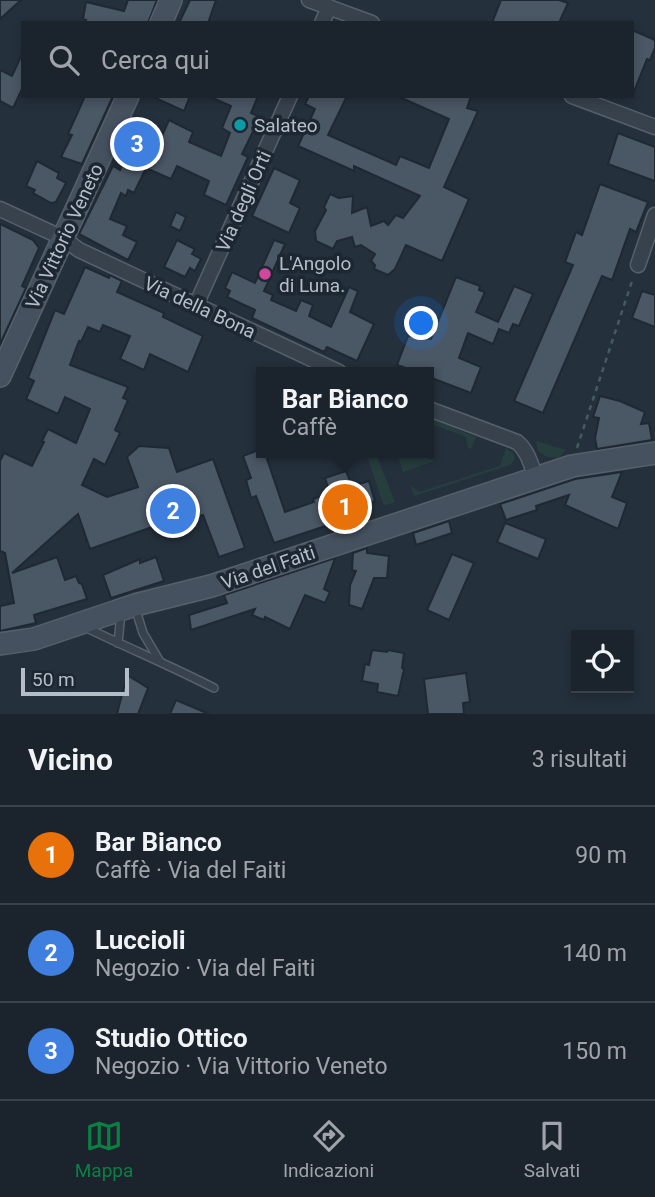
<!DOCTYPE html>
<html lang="it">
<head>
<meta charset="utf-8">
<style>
  :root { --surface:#1b242d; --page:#283039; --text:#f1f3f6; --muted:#a0a4aa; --line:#394149; --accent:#0b8043 }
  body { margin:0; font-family:Roboto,sans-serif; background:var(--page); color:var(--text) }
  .controls { position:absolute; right:21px; bottom:21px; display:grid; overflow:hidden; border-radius:0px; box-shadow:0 4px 10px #0003 }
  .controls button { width:63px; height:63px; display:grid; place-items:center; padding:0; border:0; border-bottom:2px solid var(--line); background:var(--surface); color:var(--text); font:35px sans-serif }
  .scale { position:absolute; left:21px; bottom:18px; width:108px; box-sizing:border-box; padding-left:7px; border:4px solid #b4bdc8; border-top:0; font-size:19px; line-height:24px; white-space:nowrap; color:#b4bdc8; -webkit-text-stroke:5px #1d2732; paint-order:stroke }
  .you { position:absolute; left:422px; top:324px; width:24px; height:24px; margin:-18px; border:5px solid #fff; border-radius:50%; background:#1a73e8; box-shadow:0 0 0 10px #1a73e833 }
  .badge { display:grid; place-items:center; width:46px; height:46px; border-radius:50%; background:var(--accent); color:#fff; font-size:23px; font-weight:700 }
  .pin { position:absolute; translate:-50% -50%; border:4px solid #fff; box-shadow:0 2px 7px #0006 }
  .popup { position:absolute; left:256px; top:367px; width:178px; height:91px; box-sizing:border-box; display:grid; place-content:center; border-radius:0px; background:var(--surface); filter:drop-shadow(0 2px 5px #0005); font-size:23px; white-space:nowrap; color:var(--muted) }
  .popup b { font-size:26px; color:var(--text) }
  .popup::after { content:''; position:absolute; left:50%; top:100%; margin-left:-14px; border:14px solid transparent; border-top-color:var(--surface) }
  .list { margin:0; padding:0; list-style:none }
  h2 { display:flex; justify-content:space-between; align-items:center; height:91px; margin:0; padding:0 28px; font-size:30px }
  h2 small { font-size:23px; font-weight:400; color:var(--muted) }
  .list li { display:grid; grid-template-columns:46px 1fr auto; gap:21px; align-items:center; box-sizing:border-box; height:98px; padding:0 28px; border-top:2px solid var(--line) }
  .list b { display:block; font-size:26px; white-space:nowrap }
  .list p { margin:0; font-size:23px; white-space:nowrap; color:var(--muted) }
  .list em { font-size:23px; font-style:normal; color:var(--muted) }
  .icon { flex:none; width:38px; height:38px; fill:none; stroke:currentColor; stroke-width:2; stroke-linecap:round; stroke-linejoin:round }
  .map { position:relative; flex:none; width:655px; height:714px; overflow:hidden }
  .search { position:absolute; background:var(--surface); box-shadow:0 4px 10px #0003; left:21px; right:21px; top:21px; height:77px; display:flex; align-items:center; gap:18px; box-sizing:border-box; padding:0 24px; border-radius:0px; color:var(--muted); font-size:26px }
  .sheet { height:385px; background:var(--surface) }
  nav { display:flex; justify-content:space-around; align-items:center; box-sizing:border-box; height:98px; border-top:2px solid var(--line); background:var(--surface); font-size:19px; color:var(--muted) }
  nav a { display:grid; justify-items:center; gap:4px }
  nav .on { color:var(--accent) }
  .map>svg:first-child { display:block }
  .green { fill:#273e3e }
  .building { fill:#4a5765; stroke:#1f2934; stroke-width:2 }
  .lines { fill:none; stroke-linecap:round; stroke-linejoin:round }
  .lane-casing { stroke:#56606b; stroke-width:10 }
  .street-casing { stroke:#56606b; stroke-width:17 }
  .secondary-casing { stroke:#56606b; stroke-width:24 }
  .path { stroke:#465b5d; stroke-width:2.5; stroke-dasharray:5 5; stroke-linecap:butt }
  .lane { stroke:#38424d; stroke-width:7 }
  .street { stroke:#38424d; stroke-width:14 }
  .secondary { stroke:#46515f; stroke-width:21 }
  .culture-dot { fill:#0f9aa8; stroke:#1d2732; stroke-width:2.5 }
  .hotel-dot { fill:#d1479c; stroke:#1d2732; stroke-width:2.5 }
  .labels { text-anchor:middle; stroke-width:7; stroke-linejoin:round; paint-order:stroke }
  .poi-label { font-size:19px; fill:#b4bdc8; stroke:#1d2732; text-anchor:start }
  .street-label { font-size:19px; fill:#b4bdc8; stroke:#1d2732 }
</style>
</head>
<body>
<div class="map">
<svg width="655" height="714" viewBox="0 0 655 714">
  <rect width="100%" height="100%" fill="#24303c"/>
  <!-- green -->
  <g class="green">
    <polygon points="429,418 476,437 471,449 468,448 466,437 429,423"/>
    <polygon points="536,441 566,450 559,458 547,457 538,451"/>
    <polygon points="506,448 514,454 515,459 510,465 414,496 410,485 419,492 500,466"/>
    <polygon points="371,453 380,453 378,459 395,502 384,506 368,459"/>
    <polygon points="401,453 413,453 435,461 403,472 399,459"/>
  </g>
  <!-- building -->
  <g class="building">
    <polygon points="0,0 21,0 0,19"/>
    <polygon points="128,0 157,0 148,23 84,23 86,20 83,19 86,2 124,11"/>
    <polygon points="190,0 216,0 208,23 179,23"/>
    <polygon points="501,0 559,0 568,3 559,23 492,23"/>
    <polygon points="632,30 655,40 655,48 650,60 647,59 633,94"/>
    <polygon points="23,52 23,87 13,108 0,101 0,70 12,76"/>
    <polygon points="85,96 113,96 82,164 61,157 72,135 68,134"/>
    <polygon points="151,96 190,96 184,111"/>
    <polygon points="208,96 258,96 251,113 260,117 242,154 248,157 226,205 204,195 209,181 177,166 171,179 146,168 134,193 128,190 126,196 121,193 110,219 127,226 123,235 137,242 128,260 79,234 113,166 120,170 139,128 161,138 169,120 193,132 189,142 221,156 230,133 222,128 231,106"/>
    <polygon points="309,96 347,96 328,135 396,165 400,156 429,168 449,119 397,96 471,96 467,108 478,111 444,187 469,199 442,261 406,245 395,269 388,275 374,269 375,265 371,261 375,254 361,245 355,247 352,237 337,241 333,249 316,241 315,231 326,210 324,207 330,194 339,198 353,196 352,213 367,207 371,226 384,221 388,225 396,215 403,218 420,196 354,166 354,171 298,146 315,109 305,104"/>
    <polygon points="618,133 655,147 655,181 608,164"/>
    <polygon points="37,161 59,173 57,178 66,183 56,202 51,203 33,193 35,190 26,186"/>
    <polygon points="274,168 300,180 290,203 300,208 289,233 252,216"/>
    <polygon points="600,184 648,202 636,232 630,229 612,280 602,276 543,413 514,401 573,265 565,262 576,232 582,235"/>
    <polygon points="176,212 186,217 180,231 170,226"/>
    <polygon points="0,224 33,240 39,248 22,286 26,288 0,344"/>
    <polygon points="177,240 195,249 192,254 201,259 195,271 190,268 185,277 164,267"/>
    <polygon points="274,240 285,244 264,291 273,295 271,300 296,311 301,300 313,305 309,316 331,327 349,287 358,291 350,312 374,324 357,361 327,347 324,352 252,318 255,310 227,297 230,291 225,288 232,272 255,283"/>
    <polygon points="85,267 109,278 110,275 122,281 117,292 164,313 163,317 203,336 188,372 150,354 144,370 120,359 130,336 103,325 100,332 88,327 81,342 79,341 70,365 128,387 123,398 128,400 115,430 120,433 105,465 94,459 82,485 107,497 138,487 127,457 139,446 169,448 177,472 213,459 245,548 219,557 203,515 159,530 158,527 153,530 152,527 90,549 78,514 12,573 57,557 65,580 76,576 79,583 82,584 87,599 34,615 36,623 0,631 0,606 14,603 5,553 0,551 0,461 4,453 32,466 44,442 42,441 48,429 76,443 90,409 65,397 58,414 26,399 34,381 28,378 55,310 64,314"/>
    <polygon points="456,277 480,286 479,290 485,292 476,312 498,322 514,286 533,294 519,326 513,324 509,333 499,329 493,344 468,333 459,358 481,367 471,393 429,377 429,372 417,372 397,365 408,336 431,339"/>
    <polygon points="642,291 655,295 655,327 632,318"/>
    <polygon points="600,396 620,401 645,412 641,424 649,423 652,440 597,449 595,438 599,418 593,417"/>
    <polygon points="261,449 261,453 265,453 285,512 314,502 313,499 330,493 325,478 346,471 352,486 369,481 375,501 357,508 357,502 354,508 338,514 341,521 274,543 256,496 251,498 246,480 251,478 243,456"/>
    <polygon points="622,472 612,497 627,503 618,529 565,505 569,495 536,506 537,510 506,520 500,504 575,479"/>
    <polygon points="449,521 452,533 416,545 413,533"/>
    <polygon points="505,523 546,539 538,559 497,542"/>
    <polygon points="367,548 367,553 389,556 387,578 374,578 362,609 349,605 350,585 356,571 352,570 353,553"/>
    <polygon points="452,554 474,563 449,620 427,610"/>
    <polygon points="156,557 164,581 111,598 103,575 140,559 140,563"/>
    <polygon points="335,558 324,589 330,592 325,603 305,595 290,629 265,617 264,620 252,615 255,609 191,630 189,615 227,603 224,595"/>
    <polygon points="372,650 387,652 388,650 404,653 402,668 404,669 398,696 377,692 378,684 362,681 365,664 369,665"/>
    <polygon points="466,673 470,702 463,703 464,714 428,714 424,679"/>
    <polygon points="127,675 148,688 138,714 117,714"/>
    <polygon points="176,700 209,714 170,714"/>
  </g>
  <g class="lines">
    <!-- lane casing -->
    <g class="lane-casing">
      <g id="lane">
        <polyline points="135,607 143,633 159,660"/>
        <path d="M85,627C128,648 171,666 214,688"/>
        <polyline points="118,643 121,613"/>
      </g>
    </g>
    <!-- street casing -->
    <g class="street-casing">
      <g id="street">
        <polyline points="309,0 372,23"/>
        <polyline points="322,23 329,7"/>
        <polyline points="572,96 655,127"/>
        <polyline points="0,209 63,238 79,250 339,372"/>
        <polyline points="638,265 655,215"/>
        <polyline points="196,305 290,96"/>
        <path d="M429,409L517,442C528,451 531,465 536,478"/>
      </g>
    </g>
    <!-- secondary casing -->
    <g class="secondary-casing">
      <g id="secondary">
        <polyline points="161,23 171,0"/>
        <polyline points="0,376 128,96"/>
        <polyline points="0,644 34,639 135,605 211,586 572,466 655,453"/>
      </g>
    </g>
    <!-- path -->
    <polyline class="path" points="577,448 633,278"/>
    <!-- lane -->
    <use href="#lane" class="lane"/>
    <!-- street -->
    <use href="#street" class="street"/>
    <!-- secondary -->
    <use href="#secondary" class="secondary"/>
  </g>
  <!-- markers -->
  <circle class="culture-dot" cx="240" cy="125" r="7"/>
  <circle class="hotel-dot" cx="265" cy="274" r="7"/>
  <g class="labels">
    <!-- poi labels -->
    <g class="poi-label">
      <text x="254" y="132">Salateo</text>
      <text x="279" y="270">L'Angolo<tspan x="279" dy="22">di Luna.</tspan></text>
    </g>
    <!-- street labels -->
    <g class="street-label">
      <text transform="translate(243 201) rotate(-66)" y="7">Via degli Orti</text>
      <text transform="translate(64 236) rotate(-65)" y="7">Via Vittorio Veneto</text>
      <text transform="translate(200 307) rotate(25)" y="7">Via della Bona</text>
      <text transform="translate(268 567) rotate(-19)" y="7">Via del Faiti</text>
    </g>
  </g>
</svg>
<div class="controls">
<button><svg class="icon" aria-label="locate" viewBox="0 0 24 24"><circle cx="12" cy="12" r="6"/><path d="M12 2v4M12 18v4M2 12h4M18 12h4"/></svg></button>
</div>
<div class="scale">50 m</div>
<div class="you"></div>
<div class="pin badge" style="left:345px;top:507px;background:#e8710a">1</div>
<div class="popup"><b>Bar Bianco</b>Caffè</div>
<div class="pin badge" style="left:173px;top:511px;background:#3f7fe0">2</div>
<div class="pin badge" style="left:137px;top:144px;background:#3f7fe0">3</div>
<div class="search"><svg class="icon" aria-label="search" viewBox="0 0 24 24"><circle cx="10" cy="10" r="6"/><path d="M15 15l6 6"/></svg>Cerca qui</div>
</div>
<section class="sheet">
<h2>Vicino<small>3 risultati</small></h2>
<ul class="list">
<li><span class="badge" style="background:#e8710a">1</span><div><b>Bar Bianco</b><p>Caffè · Via del Faiti</p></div><em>90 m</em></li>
<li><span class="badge" style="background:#3f7fe0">2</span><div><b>Luccioli</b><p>Negozio · Via del Faiti</p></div><em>140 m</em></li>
<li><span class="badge" style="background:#3f7fe0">3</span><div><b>Studio Ottico</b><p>Negozio · Via Vittorio Veneto</p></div><em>150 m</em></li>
</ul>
</section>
<nav>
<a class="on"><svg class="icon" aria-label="map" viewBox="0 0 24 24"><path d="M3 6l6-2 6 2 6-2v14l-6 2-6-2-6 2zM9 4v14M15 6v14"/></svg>Mappa</a>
<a><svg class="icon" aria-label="directions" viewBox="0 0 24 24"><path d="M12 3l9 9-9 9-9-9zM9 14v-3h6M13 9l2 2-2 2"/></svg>Indicazioni</a>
<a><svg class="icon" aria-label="saved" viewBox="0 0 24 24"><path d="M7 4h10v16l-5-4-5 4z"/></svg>Salvati</a>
</nav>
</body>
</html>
